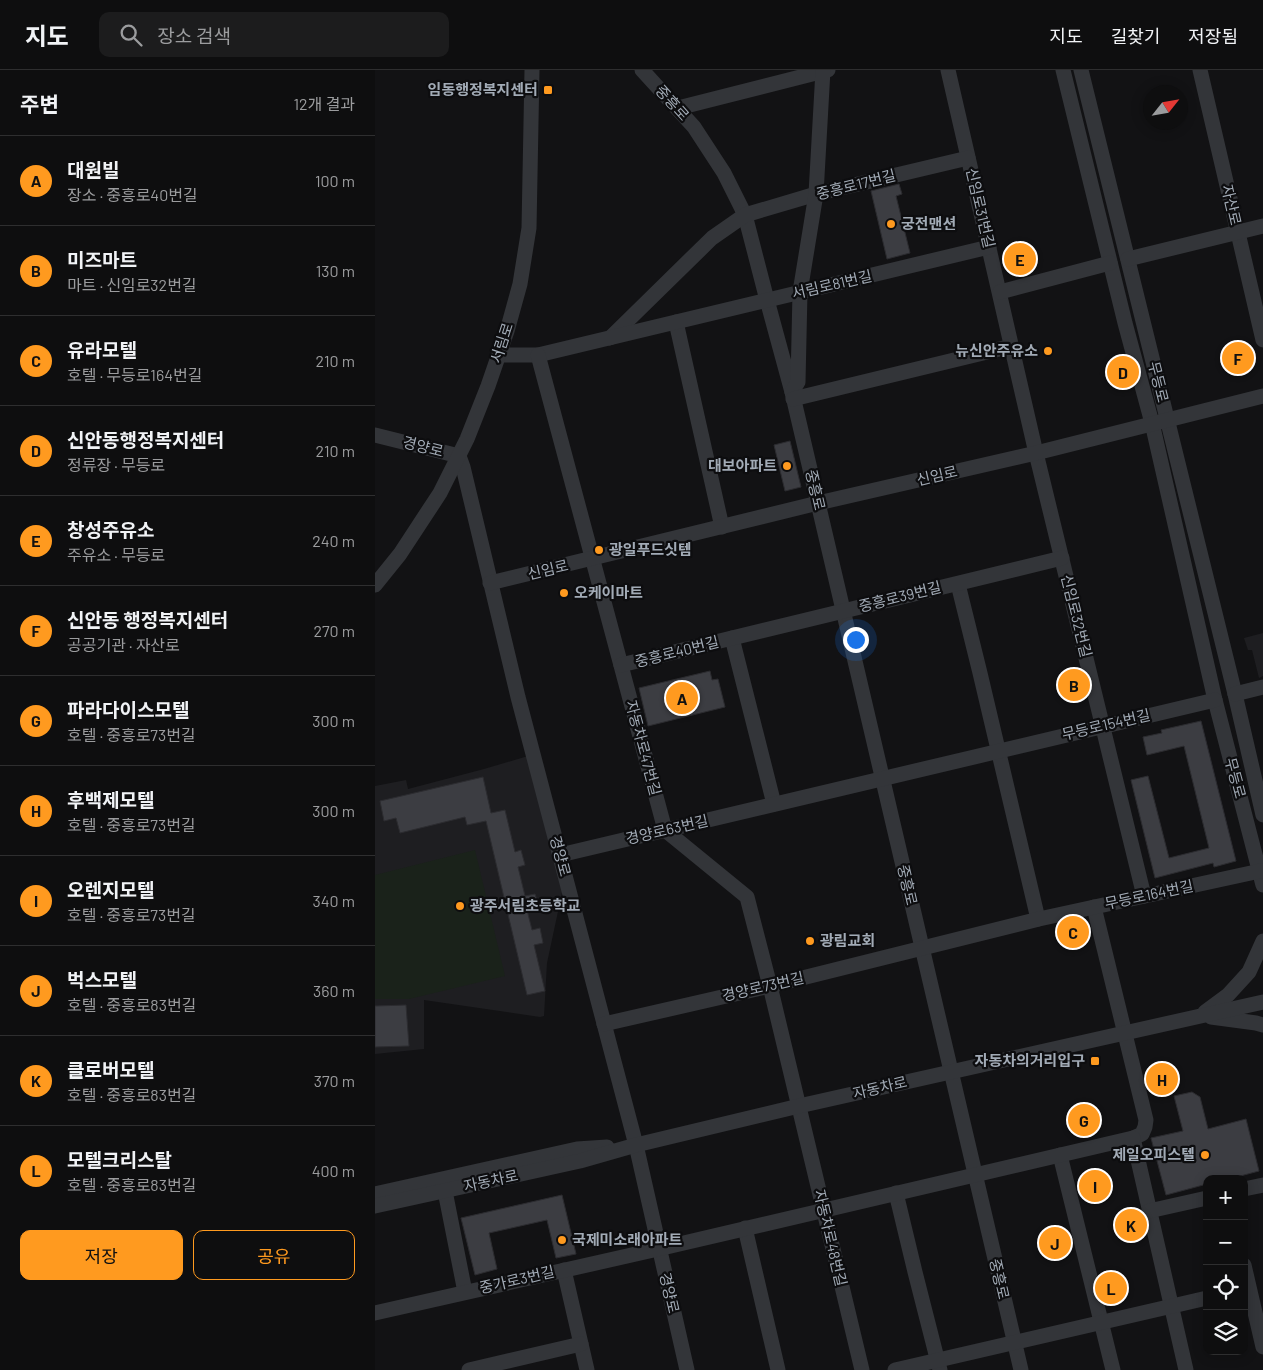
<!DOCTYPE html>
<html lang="ko">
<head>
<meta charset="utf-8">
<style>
  :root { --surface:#0e0e0f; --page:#1c1c1d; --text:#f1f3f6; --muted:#9b9c9e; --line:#2e2e2f; --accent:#ff9a1f }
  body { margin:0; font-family:Barlow,"Noto Sans KR",sans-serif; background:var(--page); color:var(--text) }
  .controls { position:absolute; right:15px; bottom:15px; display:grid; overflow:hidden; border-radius:10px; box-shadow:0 2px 12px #0003 }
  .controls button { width:45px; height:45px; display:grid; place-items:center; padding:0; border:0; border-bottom:1px solid var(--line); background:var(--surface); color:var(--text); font:25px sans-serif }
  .compass { position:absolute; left:768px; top:15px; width:45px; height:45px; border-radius:50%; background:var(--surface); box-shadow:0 2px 12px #0003; rotate:59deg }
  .you { position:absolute; left:480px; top:569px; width:18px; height:18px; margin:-12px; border:4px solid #fff; border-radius:50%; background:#1a73e8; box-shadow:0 0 0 8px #1a73e833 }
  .badge { display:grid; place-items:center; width:32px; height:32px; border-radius:50%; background:var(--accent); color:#111; font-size:16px; font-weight:700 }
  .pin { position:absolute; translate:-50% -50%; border:2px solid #fff; box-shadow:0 1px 5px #0006 }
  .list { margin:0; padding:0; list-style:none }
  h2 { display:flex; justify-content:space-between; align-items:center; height:65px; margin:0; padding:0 20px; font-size:21px }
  h2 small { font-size:16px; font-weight:400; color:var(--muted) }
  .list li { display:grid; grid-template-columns:32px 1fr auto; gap:15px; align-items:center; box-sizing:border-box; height:90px; padding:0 20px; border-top:1px solid var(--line) }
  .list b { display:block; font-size:19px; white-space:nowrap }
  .list p { margin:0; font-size:16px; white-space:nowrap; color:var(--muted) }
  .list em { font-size:16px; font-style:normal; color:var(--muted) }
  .actions { display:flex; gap:10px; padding:15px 20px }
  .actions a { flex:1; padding:11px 0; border:1px solid var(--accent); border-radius:10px; text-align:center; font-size:18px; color:var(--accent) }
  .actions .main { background:var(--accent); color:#111 }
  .icon { flex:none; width:28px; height:28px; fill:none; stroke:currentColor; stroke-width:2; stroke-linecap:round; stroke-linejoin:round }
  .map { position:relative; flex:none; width:888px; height:1300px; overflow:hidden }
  header { display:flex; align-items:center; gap:30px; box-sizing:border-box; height:70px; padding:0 25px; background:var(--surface); border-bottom:1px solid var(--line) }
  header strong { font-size:24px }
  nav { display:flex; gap:28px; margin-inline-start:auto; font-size:18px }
  .search { width:350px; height:45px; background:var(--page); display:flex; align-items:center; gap:12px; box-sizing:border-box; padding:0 18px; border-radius:10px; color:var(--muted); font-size:19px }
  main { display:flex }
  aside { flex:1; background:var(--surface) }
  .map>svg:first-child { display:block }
  .built { fill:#1e1e21 }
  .green { fill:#1a221a }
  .building { fill:#3c3d42; stroke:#2c2c30 }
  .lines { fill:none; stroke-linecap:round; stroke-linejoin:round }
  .minor { stroke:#333539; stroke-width:15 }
  .poi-dot { fill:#ff9a1f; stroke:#0d0d0f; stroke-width:2 }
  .labels { text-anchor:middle; stroke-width:4.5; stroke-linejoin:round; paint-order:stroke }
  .poi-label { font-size:15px; font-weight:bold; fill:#a2abb6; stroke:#0d0d0f; text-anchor:start }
  .street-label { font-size:15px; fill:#a2abb6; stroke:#0d0d0f }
</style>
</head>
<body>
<header>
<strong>지도</strong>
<div class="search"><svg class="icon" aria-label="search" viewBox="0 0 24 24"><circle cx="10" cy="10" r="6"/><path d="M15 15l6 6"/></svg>장소 검색</div>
<nav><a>지도</a><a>길찾기</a><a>저장됨</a></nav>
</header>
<main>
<aside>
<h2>주변<small>12개 결과</small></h2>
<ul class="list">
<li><span class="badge">A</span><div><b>대원빌</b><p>장소 · 중흥로40번길</p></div><em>100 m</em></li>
<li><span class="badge">B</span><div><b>미즈마트</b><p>마트 · 신임로32번길</p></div><em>130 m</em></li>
<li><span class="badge">C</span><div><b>유라모텔</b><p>호텔 · 무등로164번길</p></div><em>210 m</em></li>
<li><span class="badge">D</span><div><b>신안동행정복지센터</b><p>정류장 · 무등로</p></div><em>210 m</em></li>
<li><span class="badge">E</span><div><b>창성주유소</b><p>주유소 · 무등로</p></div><em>240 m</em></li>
<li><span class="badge">F</span><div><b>신안동 행정복지센터</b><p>공공기관 · 자산로</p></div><em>270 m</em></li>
<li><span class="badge">G</span><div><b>파라다이스모텔</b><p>호텔 · 중흥로73번길</p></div><em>300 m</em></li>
<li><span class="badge">H</span><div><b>후백제모텔</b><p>호텔 · 중흥로73번길</p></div><em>300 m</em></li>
<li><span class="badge">I</span><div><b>오렌지모텔</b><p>호텔 · 중흥로73번길</p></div><em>340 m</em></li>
<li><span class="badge">J</span><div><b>벅스모텔</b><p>호텔 · 중흥로83번길</p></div><em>360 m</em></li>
<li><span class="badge">K</span><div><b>클로버모텔</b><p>호텔 · 중흥로83번길</p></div><em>370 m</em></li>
<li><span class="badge">L</span><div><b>모텔크리스탈</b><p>호텔 · 중흥로83번길</p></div><em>400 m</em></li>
</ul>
<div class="actions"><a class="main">저장</a><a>공유</a></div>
</aside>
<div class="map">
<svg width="888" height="1300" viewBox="0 0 888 1300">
  <rect width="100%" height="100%" fill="#121214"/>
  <!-- built -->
  <g class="built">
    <polygon points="888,563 888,606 884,608 877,580 873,580 869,568"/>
    <polygon points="153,686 188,818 172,893 169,946 165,947 49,930 49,979 0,984 0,716 31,710 33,719 109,699"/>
  </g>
  <!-- green -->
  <polygon class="green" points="100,780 130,906 34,929 0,929 0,805"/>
  <!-- building -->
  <g class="building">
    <polygon points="524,114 527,124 521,126 535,183 512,189 496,121"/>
    <polygon points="415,371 426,417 410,421 399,375"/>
    <polygon points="335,601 337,610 343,609 350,637 273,656 264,618"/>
    <polygon points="826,651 861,791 839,797 838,793 780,808 756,710 773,706 794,788 834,778 809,676 772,685 768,667 787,663 786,660"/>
    <polygon points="108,707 116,743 130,740 140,782 146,780 150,795 143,797 150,826 160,824 163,834 151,836 157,860 165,858 168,873 159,875 170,921 152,925 111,751 92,755 90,747 25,763 21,748 9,751 5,731"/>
    <polygon points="31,935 34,976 0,977 0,936"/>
    <polygon points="817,1022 825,1027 833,1059 871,1049 884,1101 854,1109 832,1109 832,1114 791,1125 776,1068 808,1061 799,1026"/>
    <polygon points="187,1125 201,1184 181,1188 172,1150 114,1163 122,1199 100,1205 86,1148"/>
  </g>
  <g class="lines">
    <!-- minor -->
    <g class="minor">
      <polyline points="267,0 319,57 349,103 370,145 392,230 417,322 646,1300"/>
      <polyline points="573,0 661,383 769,826"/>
      <polyline points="688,0 750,253 777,353 840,630 888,815"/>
      <polyline points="706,0 860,624 888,745"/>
      <polyline points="825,0 888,270"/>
      <polyline points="303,38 453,0"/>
      <polyline points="753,189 888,156"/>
      <polyline points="625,222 735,193"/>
      <polyline points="301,252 347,457"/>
      <polyline points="235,268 337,168 370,145 441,124 593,88"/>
      <polyline points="124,285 163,285 614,177"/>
      <polyline points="163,285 290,760 372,827 395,916 487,1300"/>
      <polyline points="417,322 423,312 425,222 441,124 448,0"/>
      <polyline points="418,329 637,276"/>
      <polyline points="0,365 84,386 88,397 143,627 261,1075 312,1300"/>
      <polyline points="115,513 443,433 661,383 888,326"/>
      <polyline points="583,514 605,603 663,849"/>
      <polyline points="0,515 25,484 65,423 92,369 113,316 132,261 145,214 154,158 157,0"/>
      <polyline points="357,568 399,734"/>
      <polyline points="246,595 687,488"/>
      <polyline points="860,624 888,617"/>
      <polyline points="185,785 840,630"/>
      <polyline points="719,837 771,1050 770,1057 767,1064 758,1068 811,1300"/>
      <polyline points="830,942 853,925 874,902 888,871"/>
      <polyline points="836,947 881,953 888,955"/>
      <polyline points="229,954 395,916 664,849 885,801"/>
      <polyline points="685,1085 738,1300"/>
      <polyline points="869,1119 888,1115"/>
      <polyline points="70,1121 90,1222"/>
      <polyline points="521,1123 540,1202 565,1300"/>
      <polyline points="0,1124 202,1079 232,1077"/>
      <polyline points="0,1136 205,1091 261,1075 424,1036 888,932"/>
      <polyline points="774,1141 832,1128"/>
      <polyline points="370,1158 403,1300"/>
      <polyline points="869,1195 888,1277"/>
      <polyline points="189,1200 212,1300"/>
      <polyline points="0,1243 283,1179 758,1068"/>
      <polyline points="94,1300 206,1274"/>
      <polyline points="520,1300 832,1228"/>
    </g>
  </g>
  <!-- markers -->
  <g class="poi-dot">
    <rect x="168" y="15" width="10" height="10" rx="2.5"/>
    <circle cx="516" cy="154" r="5"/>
    <circle cx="673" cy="281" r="5"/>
    <circle cx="412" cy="396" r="5"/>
    <circle cx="224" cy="480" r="5"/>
    <circle cx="189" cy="523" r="5"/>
    <circle cx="85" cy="836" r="5"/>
    <circle cx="435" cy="871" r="5"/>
    <rect x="715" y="986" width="10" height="10" rx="2.5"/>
    <circle cx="830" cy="1085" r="5"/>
    <circle cx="187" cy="1170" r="5"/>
  </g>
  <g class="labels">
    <!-- poi labels -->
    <g class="poi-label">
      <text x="163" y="25" text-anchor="end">임동행정복지센터</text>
      <text x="526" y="159">궁전맨션</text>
      <text x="663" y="286" text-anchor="end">뉴신안주유소</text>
      <text x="402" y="401" text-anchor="end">대보아파트</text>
      <text x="234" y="485">광일푸드싯템</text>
      <text x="199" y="528">오케이마트</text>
      <text x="95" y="841">광주서림초등학교</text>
      <text x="445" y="876">광림교회</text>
      <text x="710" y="996" text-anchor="end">자동차의거리입구</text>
      <text x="820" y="1090" text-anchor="end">제일오피스텔</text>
      <text x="197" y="1175">국제미소래아파트</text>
    </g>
    <!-- street labels -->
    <g class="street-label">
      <text transform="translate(297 33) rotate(48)" y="5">중흥로</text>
      <text transform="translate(481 115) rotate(-14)" y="5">중흥로17번길</text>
      <text transform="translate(856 135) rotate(77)" y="5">자산로</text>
      <text transform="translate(605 138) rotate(77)" y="5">신임로31번길</text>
      <text transform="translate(457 215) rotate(-13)" y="5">서림로81번길</text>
      <text transform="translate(127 273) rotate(-72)" y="5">서림로</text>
      <text transform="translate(783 312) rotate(76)" y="5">무등로</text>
      <text transform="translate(48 377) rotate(14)" y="5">경양로</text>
      <text transform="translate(562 406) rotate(-13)" y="5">신임로</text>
      <text transform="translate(440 420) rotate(77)" y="5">중흥로</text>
      <text transform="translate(173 500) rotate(-13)" y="5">신임로</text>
      <text transform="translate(525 527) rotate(-14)" y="5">중흥로39번길</text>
      <text transform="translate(701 546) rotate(76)" y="5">신임로32번길</text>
      <text transform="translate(302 582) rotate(-14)" y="5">중흥로40번길</text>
      <text transform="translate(731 655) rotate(-13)" y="5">무등로154번길</text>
      <text transform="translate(268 678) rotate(75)" y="5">자동차로47번길</text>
      <text transform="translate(860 708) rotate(75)" y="5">무등로</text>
      <text transform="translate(292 760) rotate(-13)" y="5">경양로63번길</text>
      <text transform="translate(185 786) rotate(75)" y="5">경양로</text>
      <text transform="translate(532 815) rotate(77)" y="5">중흥로</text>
      <text transform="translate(774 825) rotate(-12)" y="5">무등로164번길</text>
      <text transform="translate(388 917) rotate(-13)" y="5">경양로73번길</text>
      <text transform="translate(505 1018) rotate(-13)" y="5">자동차로</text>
      <text transform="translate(116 1111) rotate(-12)" y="5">자동차로</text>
      <text transform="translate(455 1168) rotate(77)" y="5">자동차로48번길</text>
      <text transform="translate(624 1209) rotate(77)" y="5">중흥로</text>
      <text transform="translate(142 1210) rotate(-13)" y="5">중가로3번길</text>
      <text transform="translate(294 1223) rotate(77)" y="5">경양로</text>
    </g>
  </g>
</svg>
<div class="controls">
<button>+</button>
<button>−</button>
<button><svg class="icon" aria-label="locate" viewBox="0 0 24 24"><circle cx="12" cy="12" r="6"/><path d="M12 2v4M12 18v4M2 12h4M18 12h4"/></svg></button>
<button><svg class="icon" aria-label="layers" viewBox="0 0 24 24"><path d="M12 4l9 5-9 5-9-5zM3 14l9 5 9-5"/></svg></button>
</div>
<svg class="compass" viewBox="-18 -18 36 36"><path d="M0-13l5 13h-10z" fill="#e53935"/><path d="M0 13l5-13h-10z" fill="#9b9c9e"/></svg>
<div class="you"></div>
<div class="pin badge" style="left:307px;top:628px">A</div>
<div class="pin badge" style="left:699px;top:615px">B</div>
<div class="pin badge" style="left:698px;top:862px">C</div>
<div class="pin badge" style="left:748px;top:302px">D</div>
<div class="pin badge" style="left:645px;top:189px">E</div>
<div class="pin badge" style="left:863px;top:288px">F</div>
<div class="pin badge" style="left:709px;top:1050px">G</div>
<div class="pin badge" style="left:787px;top:1009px">H</div>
<div class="pin badge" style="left:720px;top:1116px">I</div>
<div class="pin badge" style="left:680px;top:1173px">J</div>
<div class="pin badge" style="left:756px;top:1155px">K</div>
<div class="pin badge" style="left:736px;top:1218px">L</div>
</div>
</main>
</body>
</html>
